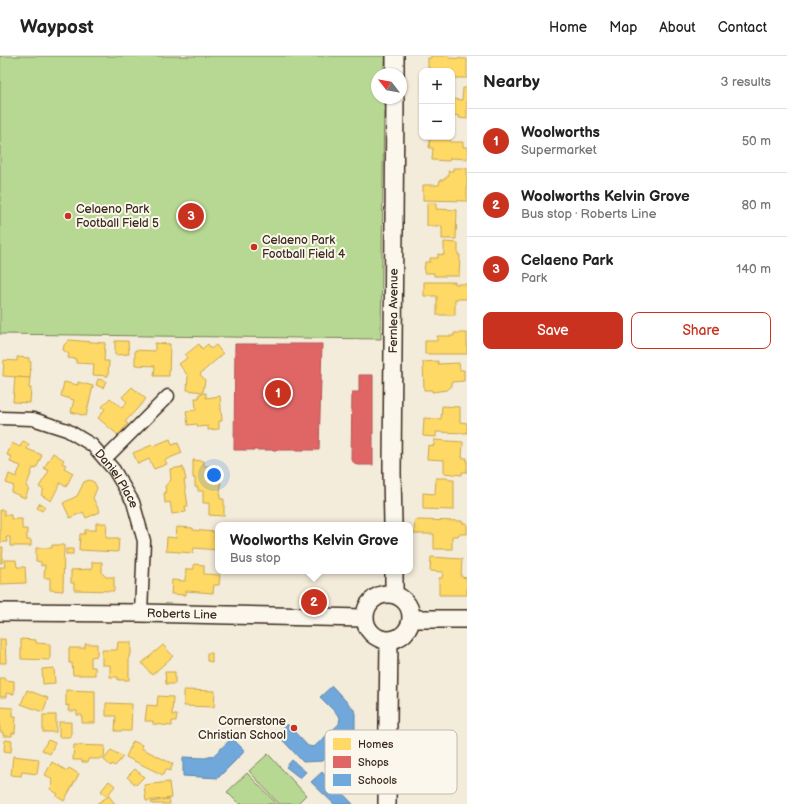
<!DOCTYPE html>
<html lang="en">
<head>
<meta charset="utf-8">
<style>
  :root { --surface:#fff; --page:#f6f6f6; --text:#222; --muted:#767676; --line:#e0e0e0; --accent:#c8321e }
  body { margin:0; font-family:"Balsamiq Sans",sans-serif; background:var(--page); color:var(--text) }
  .controls { position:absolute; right:12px; top:12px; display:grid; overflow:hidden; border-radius:8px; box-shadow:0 1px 3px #0004 }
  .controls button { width:36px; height:36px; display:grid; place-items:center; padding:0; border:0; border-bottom:1px solid var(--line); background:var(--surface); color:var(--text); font:20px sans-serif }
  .compass { position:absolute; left:371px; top:12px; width:36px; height:36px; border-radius:50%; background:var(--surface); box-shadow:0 1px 3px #0004; rotate:301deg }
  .you { position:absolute; left:214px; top:419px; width:14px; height:14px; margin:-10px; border:3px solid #fff; border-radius:50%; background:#1a73e8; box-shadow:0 0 0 6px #1a73e833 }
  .badge { display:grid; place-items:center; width:26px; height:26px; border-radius:50%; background:var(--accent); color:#fff; font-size:13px; font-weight:700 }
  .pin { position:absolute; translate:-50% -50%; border:2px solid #fff; box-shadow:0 1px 4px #0006 }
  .popup { position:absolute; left:215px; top:466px; width:198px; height:52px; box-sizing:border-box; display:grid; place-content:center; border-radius:8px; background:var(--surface); filter:drop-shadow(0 1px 3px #0005); font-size:13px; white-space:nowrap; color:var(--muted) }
  .popup b { font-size:15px; color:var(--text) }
  .popup::after { content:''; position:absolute; left:50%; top:100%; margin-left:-8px; border:8px solid transparent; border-top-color:var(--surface) }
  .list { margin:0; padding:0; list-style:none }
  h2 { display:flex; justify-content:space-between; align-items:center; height:52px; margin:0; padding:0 16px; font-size:17px }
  h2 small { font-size:13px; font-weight:400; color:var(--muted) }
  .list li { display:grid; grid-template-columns:26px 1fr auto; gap:12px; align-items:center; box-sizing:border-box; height:64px; padding:0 16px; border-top:1px solid var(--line) }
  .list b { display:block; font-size:15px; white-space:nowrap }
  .list p { margin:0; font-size:13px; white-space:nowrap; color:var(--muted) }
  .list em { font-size:13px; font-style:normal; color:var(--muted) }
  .actions { display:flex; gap:8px; padding:12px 16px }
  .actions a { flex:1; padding:9px 0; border:1px solid var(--accent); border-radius:8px; text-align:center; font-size:14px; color:var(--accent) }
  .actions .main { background:var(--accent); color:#fff }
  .map { position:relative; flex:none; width:467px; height:748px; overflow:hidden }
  header { display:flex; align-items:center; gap:24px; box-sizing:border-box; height:56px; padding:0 20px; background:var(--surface); border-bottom:1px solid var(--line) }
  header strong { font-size:19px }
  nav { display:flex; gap:22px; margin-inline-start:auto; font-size:14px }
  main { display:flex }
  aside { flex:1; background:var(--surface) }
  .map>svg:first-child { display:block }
  .green { fill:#b7d892; stroke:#798158 }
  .homes { fill:#ffd966; stroke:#c4a450 }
  .shops { fill:#e06666; stroke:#ae5450 }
  .schools { fill:#6fa8dc; stroke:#5f82a3 }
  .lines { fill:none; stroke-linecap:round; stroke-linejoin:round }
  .street-casing { stroke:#3b2a1e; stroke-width:15 }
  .secondary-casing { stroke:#3b2a1e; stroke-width:20 }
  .street { stroke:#fbf7ec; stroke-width:12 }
  .secondary { stroke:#fbf7ec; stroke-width:17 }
  .poi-dot { fill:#c8321e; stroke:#fbf7ec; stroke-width:1.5 }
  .labels { text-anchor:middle; stroke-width:4; stroke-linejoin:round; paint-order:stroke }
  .poi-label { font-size:12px; fill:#3b2a1e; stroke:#fbf7ec; text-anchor:start }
  .street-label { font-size:12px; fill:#3b2a1e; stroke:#fbf7ec }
  .key { fill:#fbf7ec; stroke:#c1baae; stroke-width:1 }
  .key-label { font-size:11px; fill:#3b2a1e }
</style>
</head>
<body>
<header>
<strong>Waypost</strong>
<nav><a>Home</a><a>Map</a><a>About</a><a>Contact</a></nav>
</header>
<main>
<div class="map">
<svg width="467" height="748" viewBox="0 0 467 748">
  <rect width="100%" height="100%" fill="#f4ecda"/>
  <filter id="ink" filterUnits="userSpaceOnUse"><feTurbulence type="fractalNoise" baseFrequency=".025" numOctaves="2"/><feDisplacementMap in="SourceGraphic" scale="8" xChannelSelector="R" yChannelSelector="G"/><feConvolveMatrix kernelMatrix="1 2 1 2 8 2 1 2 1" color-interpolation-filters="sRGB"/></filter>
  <g filter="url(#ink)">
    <!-- green -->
    <g class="green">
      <polygon points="0,0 384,0 384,18 377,18 377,42 384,42 381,283 0,278"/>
      <polygon points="268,698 306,739 297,748 279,748 249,715"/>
      <polygon points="247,717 277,748 239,748 227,736"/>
    </g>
    <!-- homes -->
    <g class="homes">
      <polygon points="431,0 449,0 449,2 467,3 467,22 452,22 452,15 431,15 431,12 428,12 428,2 431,2"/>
      <polygon points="463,32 467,32 467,63 459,62 460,60 452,59 452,43 462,44"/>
      <polygon points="430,81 450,81 450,86 463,86 463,91 467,91 467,103 450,102 449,105 432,104 433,92 429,92"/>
      <polygon points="453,112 467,112 467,145 423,144 423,129 439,129 440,124 443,124 449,119 448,115 453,115"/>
      <polygon points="427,147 436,147 436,153 457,154 456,183 442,183 442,170 427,170"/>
      <polygon points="444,186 458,187 458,199 460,199 459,220 434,220 434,217 424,217 425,206 430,206 430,202 438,202 438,198 444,199"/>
      <polygon points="424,226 455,226 455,228 467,228 467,243 455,243 455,259 437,259 437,240 424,240"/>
      <polygon points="454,277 467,277 467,298 425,298 425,285 437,285 437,280 454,280"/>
      <polygon points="69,284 105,287 104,305 109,305 108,320 93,319 94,308 76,307 76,303 68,302 69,298 63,294 64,289"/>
      <polygon points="115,285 128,285 129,298 115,299"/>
      <polygon points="155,287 170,288 169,320 154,320 155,310 135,309 135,294 155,295"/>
      <polygon points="199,288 202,293 208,288 211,293 216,289 223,298 200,318 205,324 203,336 187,334 188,320 179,308 187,302 185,299"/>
      <polygon points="17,301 29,302 29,305 31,306 30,322 3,320 4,304 17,305"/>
      <polygon points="438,305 438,308 459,307 460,314 464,314 464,325 452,326 452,330 447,334 432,336 432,334 424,334 423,306"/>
      <polygon points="15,321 30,322 29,332 31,332 30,347 13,346"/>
      <polygon points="98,323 106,325 103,332 96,329"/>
      <polygon points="64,326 78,329 78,326 93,330 86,360 71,356 74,344 61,340"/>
      <polygon points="132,331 146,343 125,366 128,368 118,379 98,362 105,353 102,351 110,342 122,352 127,346 122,341"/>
      <polygon points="206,337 206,342 220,340 222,365 219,365 219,373 208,374 208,370 198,371 197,368 188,369 186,355 196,354 195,342 199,342 199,338"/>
      <polygon points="442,350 460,351 460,366 467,367 467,377 436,376 436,381 423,380 424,362 441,363"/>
      <polygon points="170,383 172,389 178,387 182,397 165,404 167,408 154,413 149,403 138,408 133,397 152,389 153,390"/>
      <polygon points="434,384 463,386 462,402 467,402 467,416 462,416 462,419 444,417 444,404 427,403 428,389 434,390"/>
      <polygon points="23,385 29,388 27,393 42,399 36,413 33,412 26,431 29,432 25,442 11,436 14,430 6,427 9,418 16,421 21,410 10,406 12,401 7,399 12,387 20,391"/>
      <polygon points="53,397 64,404 62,407 66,409 64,412 73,417 66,431 60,427 51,445 41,439 44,434 39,431 49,415 44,412"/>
      <polygon points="193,404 204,405 204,410 214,410 214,417 221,417 220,443 224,443 224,460 209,459 209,447 203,447 203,435 198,435 198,431 195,431 195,422 193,422"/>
      <polygon points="183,411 186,424 184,424 188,450 185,450 186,456 172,458 170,446 165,447 164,437 166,437 165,430 171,424 170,413"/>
      <polygon points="436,422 449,422 449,424 454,424 454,454 423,453 423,437 435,438"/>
      <polygon points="89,424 94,426 97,432 93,442 100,456 86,462 83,456 70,462 63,447 77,440 84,426"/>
      <polygon points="40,447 45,450 42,455 37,452"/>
      <polygon points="0,454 4,454 4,459 11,459 11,463 22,463 22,473 27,473 27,484 31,484 31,490 10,490 10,481 6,481 7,486 0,486"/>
      <polygon points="415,464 462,465 462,467 467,467 467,478 459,478 458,480 452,480 452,493 434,493 434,478 414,478"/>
      <polygon points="96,467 107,467 106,482 119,482 118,496 79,494 80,478 85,478 85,474 96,474"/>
      <polygon points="177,471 193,472 193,474 215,476 214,483 218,483 218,494 194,492 193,497 166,495 167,481 176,482"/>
      <polygon points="52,489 64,489 63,535 50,534 50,522 44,522 45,509 41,510 41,506 36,505 36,492 52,492"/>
      <polygon points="0,491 3,491 2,507 0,507"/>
      <rect x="66" y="493" width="7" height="5"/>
      <polygon points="431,501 462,503 461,521 467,522 467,539 439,539 439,522 442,522 443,516 430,515"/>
      <polygon points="4,504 16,504 17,511 25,511 26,527 0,528 0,511 5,511"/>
      <polygon points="92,506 102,506 102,517 106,521 114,521 114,535 74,534 74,527 71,527 71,514 92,513"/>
      <polygon points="194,508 204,509 204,518 220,519 219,529 214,529 213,537 186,535 186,539 171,538 172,524 185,525 186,513 194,513"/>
      <polygon points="0,583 5,583 6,607 0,607"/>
      <polygon points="21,583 36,584 36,587 50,588 50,604 21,603"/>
      <polygon points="118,586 131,586 131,599 129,599 129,624 118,624 118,621 110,621 110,609 102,609 102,594 117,594"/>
      <polygon points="85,588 97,588 97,600 91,601 91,611 95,611 95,619 73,619 72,607 69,607 69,592 85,592"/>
      <polygon points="163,589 173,600 152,619 142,607"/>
      <polygon points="207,597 212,597 212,606 207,605"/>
      <polygon points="54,612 55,627 43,628 42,613"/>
      <polygon points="165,616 175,616 175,628 166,628"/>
      <polygon points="0,622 5,622 5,624 14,625 14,638 6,637 6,641 0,641"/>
      <polygon points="27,634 48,642 43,656 21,648"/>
      <polygon points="66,634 95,635 95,667 82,667 82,659 77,659 77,655 68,655 69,649 66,650"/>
      <polygon points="184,634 215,635 214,651 184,650"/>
      <polygon points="158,640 173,641 172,659 177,659 176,665 172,665 172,670 153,668 153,665 145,665 147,649 157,650"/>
      <polygon points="106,647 132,648 131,675 115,675 116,660 106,660"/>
      <polygon points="0,651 13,652 13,660 16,660 15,677 12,677 12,680 3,680 3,676 0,676"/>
      <rect x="43" y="659" width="13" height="17"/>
      <rect x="59" y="666" width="12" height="15"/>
      <polygon points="5,684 12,685 11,696 4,695"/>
      <polygon points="48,684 55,687 50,698 42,694"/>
      <polygon points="133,685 142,689 141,692 173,708 170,715 166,713 163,719 126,701"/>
      <polygon points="74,689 105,690 104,702 100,702 99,703 88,703 88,706 82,706 82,704 73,704"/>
      <polygon points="111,694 123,701 115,710 112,708 111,710 104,704"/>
      <polygon points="13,700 39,703 37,718 22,716 21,720 11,719"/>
      <polygon points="52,706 67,715 69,712 79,718 64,745 56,740 58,738 50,733 53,728 51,722 45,719"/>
      <polygon points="135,713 144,721 136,729 127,721"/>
      <polygon points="109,725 115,730 107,740 101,735"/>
      <polygon points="169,726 171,742 146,745 144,729"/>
      <polygon points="109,740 115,748 96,748"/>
      <polygon points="169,743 170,748 152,748 151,746"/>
    </g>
    <!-- shops -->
    <g class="shops">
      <polygon points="235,288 322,288 319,394 234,394"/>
      <polygon points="359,319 373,319 373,409 357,409 351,404 352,336 359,336"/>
    </g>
    <!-- schools -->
    <g class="schools">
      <polygon points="332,630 355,655 355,675 323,705 303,706 277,678 287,668 308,690 314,691 339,668 340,661 320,641"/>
      <polygon points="232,682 245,695 218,722 183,720 183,701 205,702 213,700"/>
      <polygon points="292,704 306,716 300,722 286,711"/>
      <polygon points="322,716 353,748 334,748 311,726"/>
    </g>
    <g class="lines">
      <!-- street casing -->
      <g class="street-casing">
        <g id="street">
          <path id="s1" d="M0,362L33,363L67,374L92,389L114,414L133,446L144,485L141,557"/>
          <polyline points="105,403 168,340"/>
        </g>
      </g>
      <!-- secondary casing -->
      <g class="secondary-casing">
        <g id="secondary">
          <polyline points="395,18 395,0"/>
          <path id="s2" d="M393,469L392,416L395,42"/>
          <polyline points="394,515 394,538"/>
          <circle cx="388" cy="561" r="23"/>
          <path id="s3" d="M0,556L141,557L364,562"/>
          <polyline points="412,563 467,563"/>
          <polyline points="387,748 389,585"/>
        </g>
      </g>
      <!-- street -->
      <use href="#street" class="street"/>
      <!-- secondary -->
      <use href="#secondary" class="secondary"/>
    </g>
  </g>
  <!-- markers -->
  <g class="poi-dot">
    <circle cx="68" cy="160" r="4"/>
    <circle cx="254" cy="191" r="4"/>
    <circle cx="294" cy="672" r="4"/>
  </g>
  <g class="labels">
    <!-- poi labels -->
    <g class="poi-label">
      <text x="76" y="157">Celaeno Park<tspan x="76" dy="14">Football Field 5</tspan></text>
      <text x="262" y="188">Celaeno Park<tspan x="262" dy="14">Football Field 4</tspan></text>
      <text x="286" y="669" text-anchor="end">Cornerstone<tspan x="286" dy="14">Christian School</tspan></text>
    </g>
    <!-- street labels -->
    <g class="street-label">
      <text dy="4" stroke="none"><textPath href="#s2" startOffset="214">Fernlea Avenue</textPath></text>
      <text dy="4" stroke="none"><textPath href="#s1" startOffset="140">Daniel Place</textPath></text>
      <text dy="4" stroke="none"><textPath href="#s3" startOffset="182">Roberts Line</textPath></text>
    </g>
  </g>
  <!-- legend -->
  <rect x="325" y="674" width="132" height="64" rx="6" class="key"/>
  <rect x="333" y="682" width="18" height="12" fill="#ffd966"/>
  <rect x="333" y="700" width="18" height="12" fill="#e06666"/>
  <rect x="333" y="718" width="18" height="12" fill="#6fa8dc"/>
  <g class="key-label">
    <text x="358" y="692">Homes</text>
    <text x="358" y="710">Shops</text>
    <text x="358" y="728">Schools</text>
  </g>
</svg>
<div class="controls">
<button>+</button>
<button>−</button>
</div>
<svg class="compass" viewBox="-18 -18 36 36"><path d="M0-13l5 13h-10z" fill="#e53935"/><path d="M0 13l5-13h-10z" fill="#767676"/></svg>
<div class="you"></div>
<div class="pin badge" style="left:278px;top:337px">1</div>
<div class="pin badge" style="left:314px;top:546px">2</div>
<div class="popup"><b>Woolworths Kelvin Grove</b>Bus stop</div>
<div class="pin badge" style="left:191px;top:160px">3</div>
</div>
<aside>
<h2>Nearby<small>3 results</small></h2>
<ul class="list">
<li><span class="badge">1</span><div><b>Woolworths</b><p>Supermarket</p></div><em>50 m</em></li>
<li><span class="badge">2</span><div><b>Woolworths Kelvin Grove</b><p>Bus stop · Roberts Line</p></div><em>80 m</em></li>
<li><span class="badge">3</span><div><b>Celaeno Park</b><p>Park</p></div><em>140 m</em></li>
</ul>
<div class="actions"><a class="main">Save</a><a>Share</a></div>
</aside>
</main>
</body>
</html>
